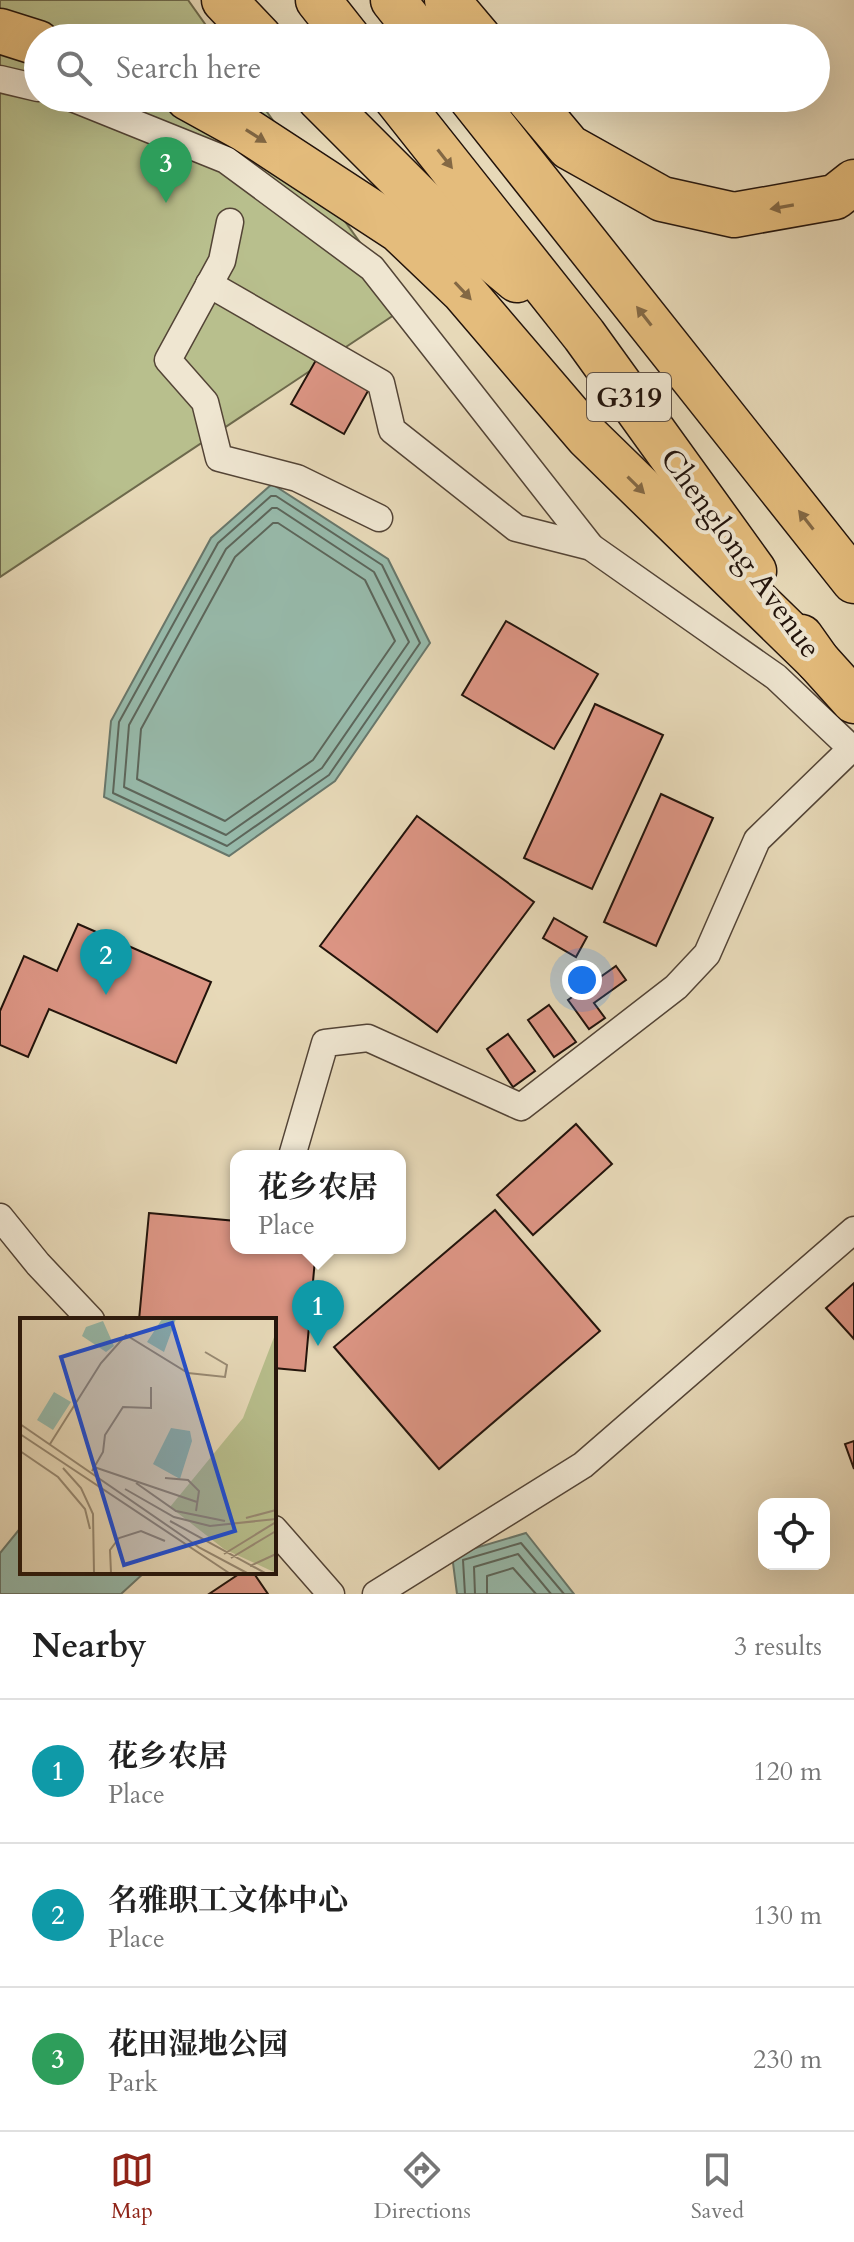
<!DOCTYPE html>
<html lang="en">
<head>
<meta charset="utf-8">
<style>
  :root { --surface:#fff; --page:#f6f6f6; --text:#222; --muted:#767676; --line:#e0e0e0; --accent:#8f2418 }
  body { margin:0; font-family:Cardo,"Noto Serif SC",serif; background:var(--page); color:var(--text) }
  .controls { position:absolute; right:24px; bottom:24px; display:grid; overflow:hidden; border-radius:16px; box-shadow:0 8px 32px #0002 }
  .controls button { width:72px; height:72px; display:grid; place-items:center; padding:0; border:0; border-bottom:2px solid var(--line); background:var(--surface); color:var(--text); font:40px sans-serif }
  .you { position:absolute; left:582px; top:980px; width:28px; height:28px; margin:-20px; border:6px solid #fff; border-radius:50%; background:#1a73e8; box-shadow:0 0 0 12px #1a73e833 }
  .badge { display:grid; place-items:center; width:52px; height:52px; border-radius:50%; background:var(--accent); color:#fff; font-size:26px; font-weight:700 }
  .pin { position:absolute; translate:-50% -66px; filter:drop-shadow(0 2px 4px #0008) }
  .pin::after { content:''; position:absolute; top:42px; width:28px; height:24px; background:inherit; clip-path:polygon(0 0,100% 0,50% 100%) }
  .popup { position:absolute; left:230px; top:1150px; width:176px; height:104px; box-sizing:border-box; display:grid; place-content:center; border-radius:16px; background:var(--surface); filter:drop-shadow(0 2px 6px #0005); font-size:26px; white-space:nowrap; color:var(--muted) }
  .popup b { font-size:30px; color:var(--text) }
  .popup::after { content:''; position:absolute; left:50%; top:100%; margin-left:-16px; border:16px solid transparent; border-top-color:var(--surface) }
  .list { margin:0; padding:0; list-style:none }
  h2 { display:flex; justify-content:space-between; align-items:center; height:104px; margin:0; padding:0 32px; font-size:34px }
  h2 small { font-size:26px; font-weight:400; color:var(--muted) }
  .list li { display:grid; grid-template-columns:52px 1fr auto; gap:24px; align-items:center; box-sizing:border-box; height:144px; padding:0 32px; border-top:2px solid var(--line) }
  .list b { display:block; font-size:30px; white-space:nowrap }
  .list p { margin:0; font-size:26px; white-space:nowrap; color:var(--muted) }
  .list em { font-size:26px; font-style:normal; color:var(--muted) }
  .icon { flex:none; width:44px; height:44px; fill:none; stroke:currentColor; stroke-width:2; stroke-linecap:round; stroke-linejoin:round }
  .map { position:relative; flex:none; width:854px; height:1594px; overflow:hidden }
  .search { position:absolute; background:var(--surface); box-shadow:0 8px 32px #0002; left:24px; right:24px; top:24px; height:88px; display:flex; align-items:center; gap:20px; box-sizing:border-box; padding:0 28px; border-radius:44px; color:var(--muted); font-size:30px }
  .sheet { height:536px; background:var(--surface) }
  nav { display:flex; justify-content:space-around; align-items:center; box-sizing:border-box; height:112px; border-top:2px solid var(--line); background:var(--surface); font-size:22px; color:var(--muted) }
  nav a { display:grid; justify-items:center; gap:4px }
  nav .on { color:var(--accent) }
  .map>svg:first-child { display:block }
  .green { fill:#b8bf8d; stroke:#6d694c; stroke-width:2 }
  .water { fill:#97baab; stroke:#68776b; stroke-width:2 }
  .lines { fill:none; stroke-linecap:round; stroke-linejoin:round }
  .shore { stroke:#5c665b; stroke-width:2 }
  .building { fill:#dc9584; stroke:#22130b; stroke-width:2 }
  .street-casing { stroke:#534436; stroke-width:29 }
  .highway-casing { stroke:#22130b; stroke-width:47 }
  .street { stroke:#efe6d1; stroke-width:26 }
  .highway { stroke:#e4bc7c; stroke-width:44 }
  .oneway { fill:#836844 }
  .labels { text-anchor:middle; stroke-width:8; stroke-linejoin:round; paint-order:stroke }
  .shield { fill:#efe6d1; stroke:#605246; stroke-width:2 }
  .shield-label { font-size:28px; font-weight:bold; fill:#22130b }
  .street-label { font-size:30px; fill:#22130b; stroke:#efe6d1 }
  .inset-road { fill:none; stroke:#988a73; stroke-width:2 }
  .view { fill:#1d4ed8; fill-opacity:0.15; stroke:#1d4ed8; stroke-width:4 }
  .inset-edge { fill:none; stroke:#22130b; stroke-width:4 }
</style>
</head>
<body>
<div class="map">
<svg width="854" height="1594" viewBox="0 0 854 1594">
  <rect width="100%" height="100%" fill="#e7d9b8"/>
  <filter id="stains"><feTurbulence type="fractalNoise" baseFrequency=".0025" numOctaves="4"/><feColorMatrix values="0 0 0 0 .2 0 0 0 0 .09 0 0 0 0 .02 0 0 0 .5 -.17"/></filter>
  <radialGradient id="worn" r=".72"><stop offset=".6" stop-color="#630" stop-opacity="0"/><stop offset="1" stop-color="#630" stop-opacity=".3"/></radialGradient>
  <!-- green -->
  <polygon class="green" points="0,0 188,0 215,38 38,38 38,98 257,98 406,307 0,577"/>
  <!-- water -->
  <g class="water">
    <polygon points="272,484 388,559 430,643 335,781 229,856 104,797 111,721 211,538"/>
    <polygon points="22,1526 22,1572 145,1572 121,1594 0,1594 0,1553"/>
    <polygon points="526,1533 574,1594 457,1594 452,1555"/>
  </g>
  <g class="lines">
    <!-- shore -->
    <g class="shore">
      <polygon points="271,496 276,496 382,565 420,643 329,775 227,846 113,793 119,722 218,543"/>
      <polygon points="272,508 277,508 374,572 409,642 322,768 226,835 124,787 129,725 226,549"/>
      <polygon points="278,523 365,580 395,641 313,760 225,821 137,779 141,729 235,557 273,523"/>
      <polyline points="465,1594 463,1560 521,1543 564,1594"/>
      <polyline points="475,1594 474,1567 518,1554 551,1594"/>
      <polyline points="487,1594 487,1576 513,1568 536,1594"/>
    </g>
  </g>
  <!-- building -->
  <g class="building">
    <polygon points="320,353 373,382 344,434 291,404"/>
    <polygon points="506,621 598,674 554,749 462,695"/>
    <polygon points="595,704 663,735 592,889 524,858"/>
    <polygon points="661,794 713,818 656,946 604,922"/>
    <polygon points="417,816 534,902 437,1032 320,946"/>
    <polygon points="554,918 587,937 576,957 543,938"/>
    <polygon points="78,924 211,982 176,1063 49,1009 28,1057 0,1045 0,1011 24,956 57,971"/>
    <polygon points="616,966 626,980 594,1003 605,1018 589,1029 568,1000"/>
    <polygon points="549,1005 576,1042 554,1057 528,1020"/>
    <polygon points="508,1034 535,1071 513,1087 487,1049"/>
    <polygon points="576,1124 612,1164 533,1235 497,1195"/>
    <polygon points="495,1210 600,1331 439,1469 334,1347"/>
    <polygon points="149,1213 236,1221 236,1248 316,1248 305,1371 274,1368 274,1320 139,1320"/>
    <polygon points="854,1283 854,1339 826,1308"/>
    <polygon points="854,1441 854,1469 845,1444"/>
    <polygon points="242,1572 253,1572 268,1594 209,1594"/>
  </g>
  <g class="lines">
    <!-- street casing -->
    <g class="street-casing">
      <g id="street">
        <polyline points="0,79 38,88"/>
        <polyline points="72,98 226,160 372,268 591,547"/>
        <polyline points="230,222 222,261 168,360 205,402 219,458 297,478 379,518"/>
        <polyline points="209,284 381,383 392,430 516,528 591,547 776,677 851,748"/>
        <polyline points="292,1156 325,1043 368,1038 521,1107 676,987 707,954 757,840 854,746"/>
        <polyline points="0,1217 38,1264 91,1320"/>
        <polyline points="274,1529 331,1594"/>
        <polyline points="376,1594 583,1465 854,1230"/>
      </g>
    </g>
    <!-- highway casing -->
    <g class="highway-casing">
      <g id="highway">
        <polyline points="224,0 260,38"/>
        <polyline points="318,0 348,38"/>
        <polyline points="393,0 423,38"/>
        <polyline points="447,0 479,38"/>
        <polyline points="0,31 38,43"/>
        <polyline points="188,98 246,130 399,230 463,291 588,437 818,661"/>
        <polyline points="319,98 421,200 517,280"/>
        <polyline points="396,98 584,335 754,571"/>
        <polyline points="471,98 854,581"/>
        <polyline points="528,98 569,147 662,199 734,215 835,197 854,182"/>
        <polyline points="801,637 818,661 854,701"/>
      </g>
    </g>
    <!-- street -->
    <use href="#street" class="street"/>
    <!-- highway -->
    <use href="#highway" class="highway"/>
  </g>
  <!-- one-way arrows -->
  <defs><path id="oneway-solid" d="M-6-.8H1V-3.2L6.5 0L1 3.2V.8H-6Z" transform="scale(2)"/></defs>
  <g class="oneway">
    <use href="#oneway-solid" transform="translate(256 136) rotate(32)"/>
    <use href="#oneway-solid" transform="translate(445 159) rotate(52)"/>
    <use href="#oneway-solid" transform="translate(782 207) rotate(170)"/>
    <use href="#oneway-solid" transform="translate(463 291) rotate(47)"/>
    <use href="#oneway-solid" transform="translate(644 316) rotate(-128)"/>
    <use href="#oneway-solid" transform="translate(636 485) rotate(45)"/>
    <use href="#oneway-solid" transform="translate(806 520) rotate(-128)"/>
  </g>
  <g class="labels">
    <!-- shield labels -->
    <rect class="shield" x="587" y="373" width="84" height="48" rx="6"/>
    <g class="shield-label">
      <text x="629" y="407">G319</text>
    </g>
    <!-- street labels -->
    <g class="street-label">
      <text transform="translate(741 553) rotate(54)" y="10">Chenglong Avenue</text>
    </g>
  </g>
  <!-- overview -->
  <g transform="translate(20 1318)">
    <rect width="256" height="256" fill="#e7d9b8"/>
    <path d="M256,14V255L204,231L150,189L223,100Z" fill="#b8bf8d"/>
    <path d="M142,1H156L144,34L127,24ZM83,3L94,28L86,34L62,18L66,9ZM34,74L51,84L33,112L17,102ZM151,110L170,113L172,123L160,161L133,146Z" fill="#97baab"/>
    <path class="inset-road" d="M0,106L180,230L227,255M0,116L209,255M30,126L81,45L106,17L168,55L205,59L207,47L185,34M0,133L38,159L65,191L70,211M74,149L177,184M43,150L61,170L73,196L74,255M72,153L83,134L85,117L103,89L131,90V69M145,160L168,162L179,173L176,193M116,165L156,193L205,203M105,171L154,199L190,208L256,201M226,200L256,192M150,203L245,255M204,236L256,204M211,240L256,213M230,248L256,236M91,255L90,232L99,220L121,213L145,223"/>
    <path class="view" d="M152,5L215,213L104,247L41,39Z"/>
    <rect width="256" height="256" class="inset-edge"/>
  </g>
  <rect width="100%" height="100%" filter="url(#stains)"/>
  <rect width="100%" height="100%" fill="url(#worn)"/>
</svg>
<div class="controls">
<button><svg class="icon" aria-label="locate" viewBox="0 0 24 24"><circle cx="12" cy="12" r="6"/><path d="M12 2v4M12 18v4M2 12h4M18 12h4"/></svg></button>
</div>
<div class="you"></div>
<div class="pin badge" style="left:318px;top:1346px;background:#0f9aa8">1</div>
<div class="popup"><b>花乡农居</b>Place</div>
<div class="pin badge" style="left:106px;top:995px;background:#0f9aa8">2</div>
<div class="pin badge" style="left:166px;top:203px;background:#2e9e5b">3</div>
<div class="search"><svg class="icon" aria-label="search" viewBox="0 0 24 24"><circle cx="10" cy="10" r="6"/><path d="M15 15l6 6"/></svg>Search here</div>
</div>
<section class="sheet">
<h2>Nearby<small>3 results</small></h2>
<ul class="list">
<li><span class="badge" style="background:#0f9aa8">1</span><div><b>花乡农居</b><p>Place</p></div><em>120 m</em></li>
<li><span class="badge" style="background:#0f9aa8">2</span><div><b>名雅职工文体中心</b><p>Place</p></div><em>130 m</em></li>
<li><span class="badge" style="background:#2e9e5b">3</span><div><b>花田湿地公园</b><p>Park</p></div><em>230 m</em></li>
</ul>
</section>
<nav>
<a class="on"><svg class="icon" aria-label="map" viewBox="0 0 24 24"><path d="M3 6l6-2 6 2 6-2v14l-6 2-6-2-6 2zM9 4v14M15 6v14"/></svg>Map</a>
<a><svg class="icon" aria-label="directions" viewBox="0 0 24 24"><path d="M12 3l9 9-9 9-9-9zM9 14v-3h6M13 9l2 2-2 2"/></svg>Directions</a>
<a><svg class="icon" aria-label="saved" viewBox="0 0 24 24"><path d="M7 4h10v16l-5-4-5 4z"/></svg>Saved</a>
</nav>
</body>
</html>
